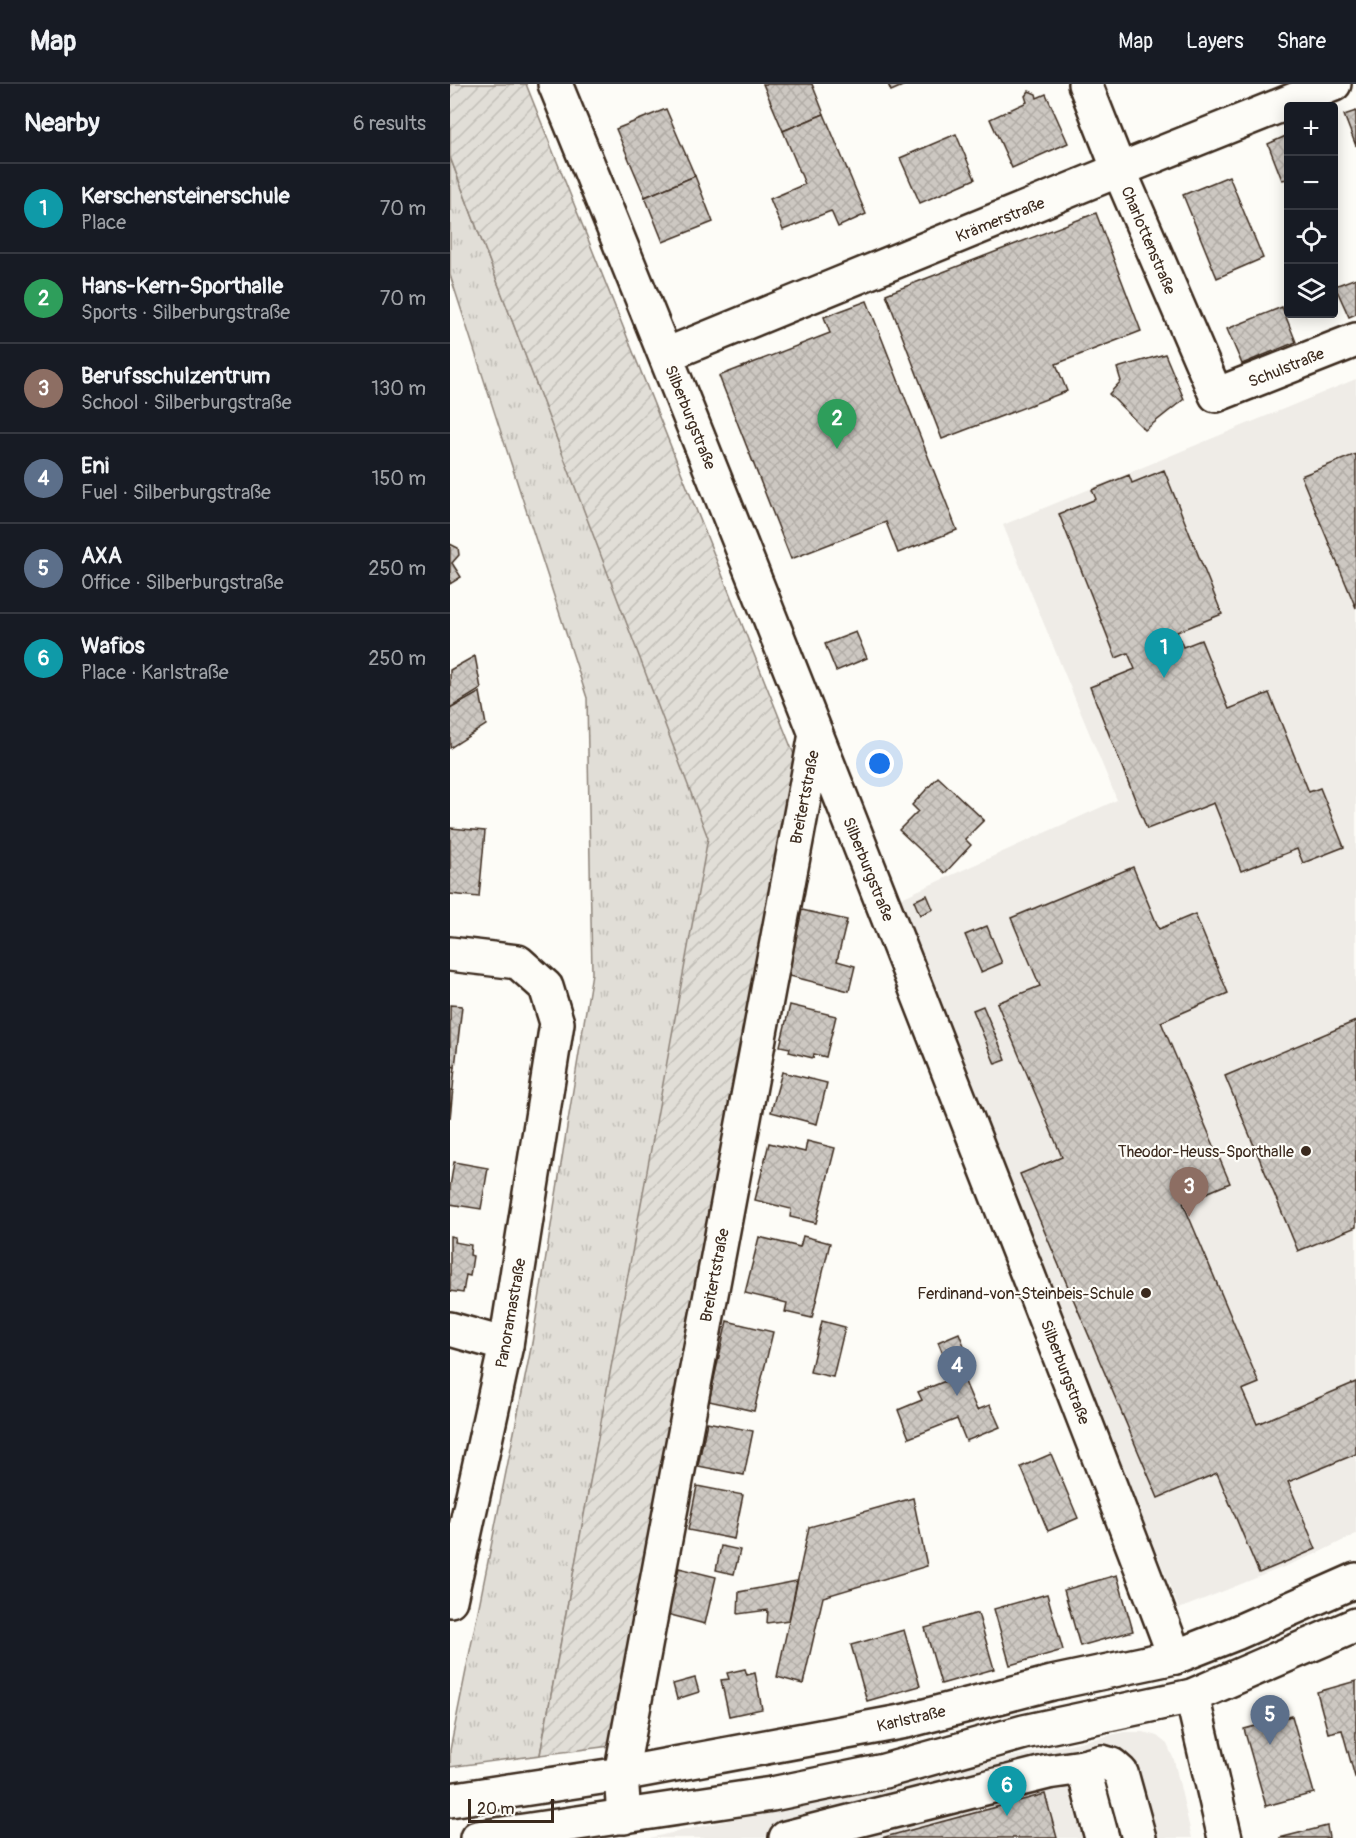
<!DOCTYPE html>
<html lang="en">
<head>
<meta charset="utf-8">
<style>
  :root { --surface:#171b24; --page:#20242c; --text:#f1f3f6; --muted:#9ea1a6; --line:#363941; --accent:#8c9099 }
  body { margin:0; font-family:Pangolin,sans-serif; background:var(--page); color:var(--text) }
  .controls { position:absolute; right:18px; top:18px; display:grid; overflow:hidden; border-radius:6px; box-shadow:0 3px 15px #0003 }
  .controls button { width:54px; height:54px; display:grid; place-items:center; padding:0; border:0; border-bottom:2px solid var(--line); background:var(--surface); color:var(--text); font:30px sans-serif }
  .scale { position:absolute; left:18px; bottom:15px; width:86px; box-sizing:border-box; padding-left:6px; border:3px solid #3b2a1e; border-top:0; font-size:16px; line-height:21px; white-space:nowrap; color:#3b2a1e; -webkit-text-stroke:4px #fdfcf7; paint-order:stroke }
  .you { position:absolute; left:430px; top:680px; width:21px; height:21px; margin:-15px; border:4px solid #fff; border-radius:50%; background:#1a73e8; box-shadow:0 0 0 9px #1a73e833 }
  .badge { display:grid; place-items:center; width:39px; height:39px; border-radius:50%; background:var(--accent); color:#fff; font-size:20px; font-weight:700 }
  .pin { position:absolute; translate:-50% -50px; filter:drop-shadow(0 2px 3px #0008) }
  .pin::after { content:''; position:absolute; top:32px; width:21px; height:18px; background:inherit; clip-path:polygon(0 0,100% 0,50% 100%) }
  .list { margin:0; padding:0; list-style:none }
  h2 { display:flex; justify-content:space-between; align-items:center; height:78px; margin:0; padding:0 24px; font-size:26px }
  h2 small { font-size:20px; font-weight:400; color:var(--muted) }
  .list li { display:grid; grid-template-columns:39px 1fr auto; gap:18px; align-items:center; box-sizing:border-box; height:90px; padding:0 24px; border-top:2px solid var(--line) }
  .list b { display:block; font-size:22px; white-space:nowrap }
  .list p { margin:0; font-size:20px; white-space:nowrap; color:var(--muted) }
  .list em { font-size:20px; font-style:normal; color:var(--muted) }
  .icon { flex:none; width:33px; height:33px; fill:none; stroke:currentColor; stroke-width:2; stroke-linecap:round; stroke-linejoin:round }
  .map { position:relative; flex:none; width:906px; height:1754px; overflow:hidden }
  header { display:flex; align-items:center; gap:36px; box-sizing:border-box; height:84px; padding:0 30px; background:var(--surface); border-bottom:2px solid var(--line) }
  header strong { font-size:28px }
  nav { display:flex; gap:33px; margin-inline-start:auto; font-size:21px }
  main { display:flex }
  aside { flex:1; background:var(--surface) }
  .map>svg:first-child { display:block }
  .built { fill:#efece7 }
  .grass { fill:url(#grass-tufts); stroke:#8e847a; stroke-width:1.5 }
  .garden { fill:url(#garden-furrows); stroke:#8e847a; stroke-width:1.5 }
  .building { fill:url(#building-cross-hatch); stroke:#3b2a1e; stroke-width:1.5 }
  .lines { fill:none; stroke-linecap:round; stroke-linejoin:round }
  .minor-casing { stroke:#3b2a1e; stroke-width:38 }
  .major-casing { stroke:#3b2a1e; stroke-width:38 }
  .minor { stroke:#fdfcf7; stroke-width:33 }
  .major { stroke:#fdfcf7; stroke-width:33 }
  .poi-dot { fill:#3b2a1e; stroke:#fdfcf7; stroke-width:2 }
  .labels { text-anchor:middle; stroke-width:4.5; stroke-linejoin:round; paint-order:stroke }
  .street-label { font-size:16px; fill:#3b2a1e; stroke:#fdfcf7 }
  .poi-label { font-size:16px; fill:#3b2a1e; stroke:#fdfcf7; text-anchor:end }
</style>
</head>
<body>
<header>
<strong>Map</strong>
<nav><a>Map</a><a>Layers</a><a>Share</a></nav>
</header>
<main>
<aside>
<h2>Nearby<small>6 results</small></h2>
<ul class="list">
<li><span class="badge" style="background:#0f9aa8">1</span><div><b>Kerschensteinerschule</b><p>Place</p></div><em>70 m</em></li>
<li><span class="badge" style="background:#2e9e5b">2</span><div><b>Hans-Kern-Sporthalle</b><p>Sports · Silberburgstraße</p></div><em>70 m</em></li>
<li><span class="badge" style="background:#8d6e63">3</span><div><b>Berufsschulzentrum</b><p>School · Silberburgstraße</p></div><em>130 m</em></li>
<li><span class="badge" style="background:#5c6f8a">4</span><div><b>Eni</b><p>Fuel · Silberburgstraße</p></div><em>150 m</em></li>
<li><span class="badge" style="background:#5c6f8a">5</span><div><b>AXA</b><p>Office · Silberburgstraße</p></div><em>250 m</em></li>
<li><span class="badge" style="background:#0f9aa8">6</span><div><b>Wafios</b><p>Place · Karlstraße</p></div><em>250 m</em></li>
</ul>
</aside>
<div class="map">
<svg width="906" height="1754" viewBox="0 0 906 1754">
  <defs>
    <pattern id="grass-tufts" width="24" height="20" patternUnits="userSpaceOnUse" patternTransform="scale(1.5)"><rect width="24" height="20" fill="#e1ded7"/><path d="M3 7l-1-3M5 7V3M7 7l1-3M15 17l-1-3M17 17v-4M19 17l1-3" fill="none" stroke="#c2bfb8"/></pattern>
    <pattern id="garden-furrows" width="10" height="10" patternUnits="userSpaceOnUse" patternTransform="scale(1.5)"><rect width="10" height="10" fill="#e1ded7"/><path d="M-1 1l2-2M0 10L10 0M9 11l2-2" fill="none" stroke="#c2bfb8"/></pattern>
    <pattern id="building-cross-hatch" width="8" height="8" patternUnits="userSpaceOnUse" patternTransform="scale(1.5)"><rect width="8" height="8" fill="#cdc8c2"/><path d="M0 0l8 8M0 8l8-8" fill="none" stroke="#b1aca6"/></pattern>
  </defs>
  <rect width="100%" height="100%" fill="#fdfcf7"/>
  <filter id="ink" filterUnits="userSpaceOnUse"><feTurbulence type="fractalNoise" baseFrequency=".0167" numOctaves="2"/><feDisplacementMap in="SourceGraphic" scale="12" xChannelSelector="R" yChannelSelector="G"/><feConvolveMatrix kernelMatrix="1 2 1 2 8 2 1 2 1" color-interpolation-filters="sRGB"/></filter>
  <g filter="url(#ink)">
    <!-- built -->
    <g class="built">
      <polygon points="906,295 906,1450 868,1469 729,1525 447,816 667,716 553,441"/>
      <polygon points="674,1648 693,1648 707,1652 717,1660 724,1676 742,1754 199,1754"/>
    </g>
    <!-- grass -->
    <polygon class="grass" points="0,73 259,754 90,1671 0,1683 0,1666 82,1259 142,889 137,614 0,191"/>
    <!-- garden -->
    <polygon class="garden" points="0,0 76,0 347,678 160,1662 90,1671 258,754 0,73"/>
    <!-- building -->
    <g class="building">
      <polygon points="313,0 362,0 374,30 333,47"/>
      <polygon points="438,0 457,0 441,7"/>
      <polygon points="579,7 586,10 587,14 596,10 618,59 562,84 540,35 577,18 575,12"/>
      <polygon points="216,25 245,92 195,113 166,45"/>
      <polygon points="906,27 906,62 894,31"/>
      <polygon points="374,30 416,130 388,143 381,127 333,146 320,115 355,100 333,47"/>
      <polygon points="506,50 525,95 470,119 450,74"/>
      <polygon points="838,51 838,95 832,96 818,60"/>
      <polygon points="245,92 263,138 213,158 195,113"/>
      <polygon points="779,92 813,174 767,194 733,111"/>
      <polygon points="646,129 691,247 606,280 617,307 492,355 436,210"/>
      <polygon points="906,194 906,230 899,233 885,202"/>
      <polygon points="417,217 507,446 448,469 436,438 341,475 269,292 380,249 374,233"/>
      <polygon points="832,223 846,258 792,280 777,245"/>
      <polygon points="715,270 734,315 695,346 659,310 671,297 667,284"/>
      <polygon points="906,370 906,524 851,392"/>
      <polygon points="714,386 772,530 727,548 733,563 751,556 779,625 819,609 859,708 870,704 894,763 853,779 847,765 791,787 764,719 697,745 640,603 685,585 678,569 666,574 609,430 646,415 642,406 679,391 682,399"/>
      <polygon points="0,460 8,464 9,471 2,479 11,493 0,500"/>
      <polygon points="406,548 417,574 386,587 375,560"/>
      <polygon points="25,572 31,605 0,624 0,586"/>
      <polygon points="30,608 36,641 0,664 0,625"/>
      <polygon points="488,693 534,736 515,755 521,761 495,789 449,746 468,727 462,721"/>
      <polygon points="0,744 35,747 29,813 0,810"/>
      <polygon points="683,783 709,845 745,830 778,909 711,938 780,1099 733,1119 809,1299 792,1306 807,1340 906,1298 906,1370 838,1398 866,1465 809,1489 767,1389 708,1414 570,1090 612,1073 547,919 590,902 561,834"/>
      <polygon points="477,811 483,825 470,831 464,817"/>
      <polygon points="352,826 397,836 387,877 405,882 399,907 336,891"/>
      <polygon points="537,842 552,879 531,888 515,851"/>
      <polygon points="0,921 12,922 5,983 0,982"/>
      <polygon points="340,921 386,932 376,973 364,970 363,974 339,968 340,964 330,962"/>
      <polygon points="533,922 556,976 545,980 523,926"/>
      <polygon points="906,937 906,1143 848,1167 775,992"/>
      <polygon points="0,982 5,983 0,1035"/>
      <polygon points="332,988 377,999 367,1040 321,1028"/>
      <polygon points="357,1057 385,1064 366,1139 340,1133 341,1125 305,1116 319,1059 355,1068"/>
      <polygon points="4,1078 38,1084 31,1125 0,1120 0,1103"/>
      <polygon points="0,1152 5,1153 4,1158 21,1161 20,1171 23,1172 20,1192 16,1191 13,1209 0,1207"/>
      <polygon points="353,1152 380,1159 362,1234 335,1228 337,1219 295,1209 309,1153 350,1163"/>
      <polygon points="277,1237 323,1248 304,1327 259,1317"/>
      <polygon points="372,1237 395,1243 383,1293 360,1288"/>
      <polygon points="509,1249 521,1279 509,1284 527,1326 540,1321 550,1343 516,1357 507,1335 459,1354 448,1326 472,1316 468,1308 503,1294 488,1258"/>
      <polygon points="257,1338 303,1347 294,1391 248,1382"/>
      <polygon points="601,1370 628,1434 598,1447 571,1383"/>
      <polygon points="247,1402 293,1411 284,1455 238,1446"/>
      <polygon points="463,1414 477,1482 373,1513 353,1600 327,1593 359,1443"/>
      <polygon points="271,1462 290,1466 284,1490 266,1486"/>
      <polygon points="229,1484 266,1493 255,1540 217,1530"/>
      <polygon points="667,1491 683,1547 630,1562 614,1506"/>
      <polygon points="347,1497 339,1536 317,1539 318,1526 288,1530 289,1508"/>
      <polygon points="597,1510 613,1566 560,1581 544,1525"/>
      <polygon points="528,1529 544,1585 491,1600 475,1544"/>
      <polygon points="454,1546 470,1602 417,1617 401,1561"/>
      <polygon points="295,1585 297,1591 305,1589 312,1625 279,1632 271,1596 279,1595 277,1589"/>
      <polygon points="245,1594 249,1608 227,1615 223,1600"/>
      <polygon points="906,1597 906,1692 905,1693 892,1646 878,1649 867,1608"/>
      <polygon points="842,1632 864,1709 816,1722 794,1645"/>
      <polygon points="595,1710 607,1754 431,1754"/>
      <polygon points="877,1742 879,1754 829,1754"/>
    </g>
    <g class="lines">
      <!-- minor casing -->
      <g class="minor-casing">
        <g id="minor">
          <path d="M105,0C249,351 388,704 526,1058C593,1230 661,1401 725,1573"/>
          <polyline points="635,0 669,86 766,311 906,256"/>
          <polyline points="216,271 669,86 884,0"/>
          <polyline points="0,870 68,878 96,903 107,939 56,1261 0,1516"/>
          <polyline points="0,1245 56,1261"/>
          <polyline points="742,1612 775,1754"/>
          <polyline points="174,1733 171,1690 366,650"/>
          <polyline points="336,1754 598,1688 633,1683"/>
          <polyline points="652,1754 633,1683 652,1678 662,1681 671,1689 689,1754"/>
        </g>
      </g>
      <!-- major casing -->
      <g class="major-casing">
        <g id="major">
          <polyline points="0,1716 171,1690 456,1637 602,1599 725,1573 786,1549 906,1496"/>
          <polyline points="27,1754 322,1710 434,1687 574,1648 742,1612 906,1541"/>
        </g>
      </g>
      <!-- minor -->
      <use href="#minor" class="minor"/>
      <!-- major -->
      <use href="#major" class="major"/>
    </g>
  </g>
  <!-- markers -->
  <g class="poi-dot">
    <circle cx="856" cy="1067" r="6"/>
    <circle cx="696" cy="1209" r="6"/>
  </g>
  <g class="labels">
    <!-- street labels -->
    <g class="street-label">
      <text transform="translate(550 135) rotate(-22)" y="6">Krämerstraße</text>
      <text transform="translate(699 156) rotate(67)" y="6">Charlottenstraße</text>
      <text transform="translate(836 283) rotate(-22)" y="6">Schulstraße</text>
      <text transform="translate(241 333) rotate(68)" y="6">Silberburgstraße</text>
      <text transform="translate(354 713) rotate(-79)" y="6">Breitertstraße</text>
      <text transform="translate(419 785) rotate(68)" y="6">Silberburgstraße</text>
      <text transform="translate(264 1191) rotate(-79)" y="6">Breitertstraße</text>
      <text transform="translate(60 1229) rotate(-80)" y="6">Panoramastraße</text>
      <text transform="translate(616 1288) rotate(69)" y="6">Silberburgstraße</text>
      <text transform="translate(461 1634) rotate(-13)" y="6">Karlstraße</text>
    </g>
    <!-- poi labels -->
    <g class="poi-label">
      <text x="844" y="1073">Theodor-Heuss-Sporthalle</text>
      <text x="684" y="1215">Ferdinand-von-Steinbeis-Schule</text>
    </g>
  </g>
</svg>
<div class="controls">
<button>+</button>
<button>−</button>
<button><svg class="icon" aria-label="locate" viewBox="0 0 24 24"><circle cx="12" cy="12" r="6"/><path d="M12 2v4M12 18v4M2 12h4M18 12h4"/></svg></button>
<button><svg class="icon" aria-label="layers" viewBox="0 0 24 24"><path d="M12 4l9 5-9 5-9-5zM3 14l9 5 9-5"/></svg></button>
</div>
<div class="scale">20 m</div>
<div class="you"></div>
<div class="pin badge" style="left:714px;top:594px;background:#0f9aa8">1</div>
<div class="pin badge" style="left:387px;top:365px;background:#2e9e5b">2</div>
<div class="pin badge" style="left:739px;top:1133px;background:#8d6e63">3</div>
<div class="pin badge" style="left:507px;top:1312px;background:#5c6f8a">4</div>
<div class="pin badge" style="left:820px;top:1661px;background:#5c6f8a">5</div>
<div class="pin badge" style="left:557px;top:1732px;background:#0f9aa8">6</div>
</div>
</main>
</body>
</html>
